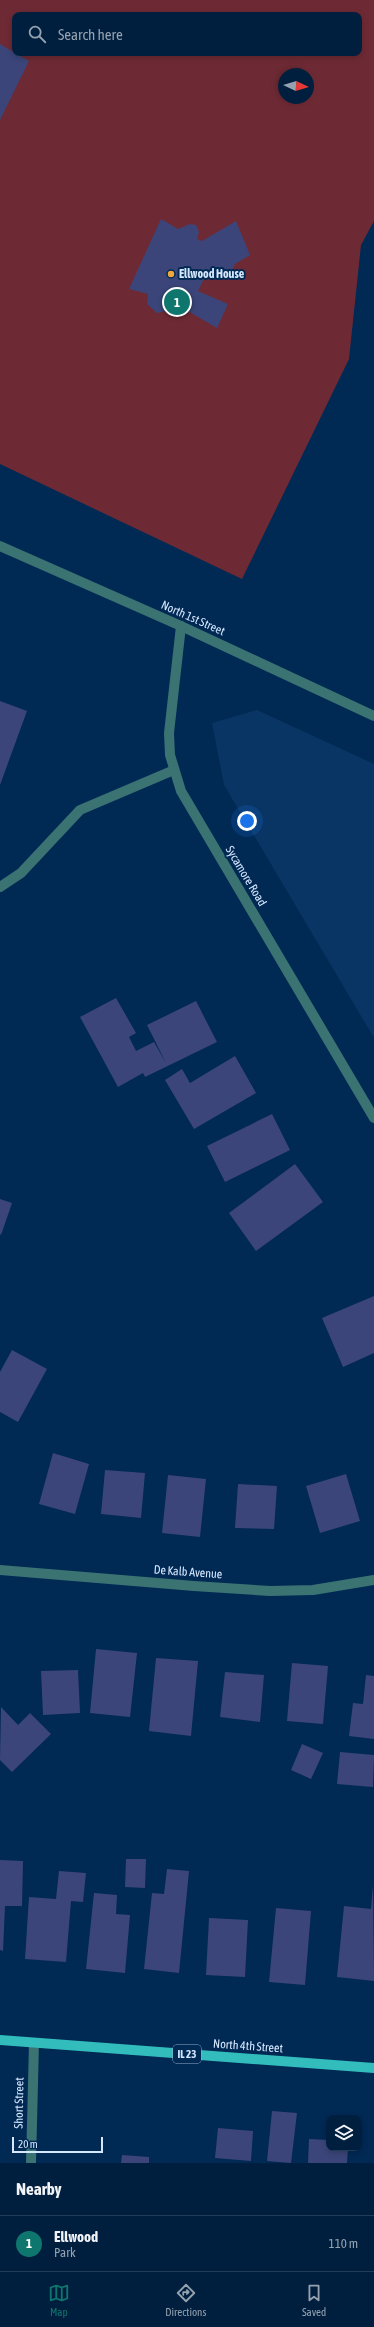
<!DOCTYPE html>
<html lang="en">
<head>
<meta charset="utf-8">
<style>
  :root { --surface:#001f3f; --page:#0a2746; --text:#f1f3f6; --muted:#95a2b0; --line:#223d59; --accent:#0f766e }
  body { margin:0; font-family:"Asap Condensed",sans-serif; background:var(--page); color:var(--text) }
  .controls { position:absolute; right:12px; bottom:12px; display:grid; overflow:hidden; border-radius:8px; box-shadow:0 2px 6px #0003 }
  .controls button { width:36px; height:36px; display:grid; place-items:center; padding:0; border:0; border-bottom:1px solid var(--line); background:var(--surface); color:var(--text); font:20px sans-serif }
  .compass { position:absolute; left:278px; top:68px; width:36px; height:36px; border-radius:50%; background:var(--surface); box-shadow:0 2px 6px #0003; rotate:94deg }
  .scale { position:absolute; left:12px; bottom:10px; width:91px; box-sizing:border-box; padding-left:4px; border:2px solid #d6e8ff; border-top:0; font-size:11px; line-height:14px; white-space:nowrap; color:#d6e8ff; -webkit-text-stroke:3px #002954; paint-order:stroke }
  .you { position:absolute; left:247px; top:821px; width:14px; height:14px; margin:-10px; border:3px solid #fff; border-radius:50%; background:#1a73e8; box-shadow:0 0 0 6px #1a73e833 }
  .badge { display:grid; place-items:center; width:26px; height:26px; border-radius:50%; background:var(--accent); color:#fff; font-size:13px; font-weight:700 }
  .pin { position:absolute; translate:-50% -50%; border:2px solid #fff; box-shadow:0 1px 4px #0006 }
  .list { margin:0; padding:0; list-style:none }
  h2 { display:flex; justify-content:space-between; align-items:center; height:52px; margin:0; padding:0 16px; font-size:17px }
  h2 small { font-size:13px; font-weight:400; color:var(--muted) }
  .list li { display:grid; grid-template-columns:26px 1fr auto; gap:12px; align-items:center; box-sizing:border-box; height:56px; padding:0 16px; border-top:1px solid var(--line) }
  .list b { display:block; font-size:15px; white-space:nowrap }
  .list p { margin:0; font-size:13px; white-space:nowrap; color:var(--muted) }
  .list em { font-size:13px; font-style:normal; color:var(--muted) }
  .icon { flex:none; width:22px; height:22px; fill:none; stroke:currentColor; stroke-width:2; stroke-linecap:round; stroke-linejoin:round }
  .map { position:relative; flex:none; width:374px; height:2163px; overflow:hidden }
  .search { position:absolute; background:var(--surface); box-shadow:0 2px 6px #0003; left:12px; right:12px; top:12px; height:44px; display:flex; align-items:center; gap:10px; box-sizing:border-box; padding:0 14px; border-radius:8px; color:var(--muted); font-size:15px }
  .sheet { height:108px; background:var(--surface) }
  nav { display:flex; justify-content:space-around; align-items:center; box-sizing:border-box; height:56px; border-top:1px solid var(--line); background:var(--surface); font-size:11px; color:var(--muted) }
  nav a { display:grid; justify-items:center; gap:2px }
  nav .on { color:var(--accent) }
  .map>svg:first-child { display:block }
  .built { fill:#093564 }
  .green { fill:#6e2a34; fill-rule:evenodd }
  .building { fill:#3b4579 }
  .lines { fill:none; stroke-linecap:round; stroke-linejoin:round }
  .minor { stroke:#3a7372; stroke-width:10 }
  .major { stroke:#32bdbc; stroke-width:10 }
  .poi-dot { fill:#eea83c; stroke:#002954; stroke-width:1.5 }
  .labels { text-anchor:middle; stroke-width:4; stroke-linejoin:round; paint-order:stroke }
  .shield { fill:#002954; stroke:#96afcc; stroke-width:1 }
  .shield-label { font-size:11px; font-weight:bold; fill:#d6e8ff }
  .poi-label { font-size:12px; font-weight:bold; fill:#d6e8ff; stroke:#002954; text-anchor:start }
  .street-label { font-size:12px; fill:#d6e8ff; stroke:#002954 }
</style>
</head>
<body>
<div class="map">
<svg width="374" height="2163" viewBox="0 0 374 2163">
  <rect width="100%" height="100%" fill="#002954"/>
  <!-- built -->
  <polygon class="built" points="257,710 374,764 374,1038 224,785 212,723"/>
  <!-- green -->
  <path class="green" d="M0,0H374V221L361,245L349,359L242,579L0,464ZM15,15H359V53H15ZM284,74H308V98H284Z"/>
  <!-- building -->
  <g class="building">
    <polygon points="0,44 29,61 0,120"/>
    <polygon points="161,219 178,229 190,224 196,225 199,232 197,239 202,241 236,221 250,255 235,264 232,270 224,277 207,273 198,291 228,304 217,328 174,303 170,310 157,313 147,304 148,294 129,289"/>
    <polygon points="0,701 27,711 0,785"/>
    <polygon points="116,998 136,1033 129,1037 136,1051 154,1042 166,1063 147,1025 196,1001 217,1042 145,1077 143,1073 118,1087 80,1017"/>
    <polygon points="235,1056 256,1093 194,1129 165,1080 182,1069 190,1083"/>
    <polygon points="272,1114 290,1150 225,1182 207,1146"/>
    <polygon points="295,1164 323,1202 256,1251 229,1213"/>
    <polygon points="0,1199 12,1203 1,1235 0,1234"/>
    <polygon points="374,1296 374,1353 343,1367 322,1318"/>
    <polygon points="12,1350 47,1369 18,1422 0,1412 0,1372"/>
    <polygon points="53,1453 89,1464 75,1514 39,1504"/>
    <polygon points="105,1470 145,1473 141,1518 101,1514"/>
    <polygon points="346,1474 360,1521 320,1533 306,1486"/>
    <polygon points="168,1475 206,1479 200,1537 162,1533"/>
    <polygon points="238,1484 277,1486 274,1529 235,1528"/>
    <polygon points="96,1649 137,1653 130,1717 90,1713"/>
    <polygon points="156,1658 198,1661 191,1736 149,1731"/>
    <polygon points="292,1663 328,1666 323,1724 287,1721"/>
    <polygon points="78,1670 80,1713 43,1715 41,1671"/>
    <polygon points="225,1672 264,1675 260,1722 220,1717"/>
    <polygon points="366,1675 374,1676 374,1739 349,1736 353,1703 363,1704"/>
    <polygon points="1,1707 18,1725 30,1713 51,1734 12,1772 0,1760"/>
    <polygon points="302,1744 323,1753 311,1779 291,1770"/>
    <polygon points="340,1752 374,1755 373,1787 337,1784"/>
    <polygon points="126,1859 146,1859 145,1888 125,1887"/>
    <polygon points="0,1860 23,1861 22,1906 5,1906 3,1951 0,1950"/>
    <polygon points="167,1869 189,1871 179,1973 144,1969 152,1893 164,1894"/>
    <polygon points="59,1871 86,1873 83,1902 71,1901 66,1962 25,1959 29,1897 56,1899"/>
    <polygon points="373,1885 374,1981 337,1977 344,1906 371,1909"/>
    <polygon points="94,1893 117,1895 116,1914 130,1915 125,1973 86,1969"/>
    <polygon points="276,1908 311,1911 305,1985 269,1982"/>
    <polygon points="209,1918 248,1920 245,1977 206,1975"/>
    <polygon points="272,2111 297,2113 291,2163 267,2161"/>
    <polygon points="218,2128 253,2131 251,2161 215,2158"/>
    <polygon points="309,2139 329,2140 329,2148 348,2148 347,2163 308,2163"/>
    <polygon points="122,2155 149,2157 149,2163 121,2163"/>
  </g>
  <g class="lines">
    <!-- minor -->
    <g class="minor">
      <polyline points="0,546 181,626 374,716"/>
      <polyline points="181,626 169,733 170,755 181,791 374,1118"/>
      <polyline points="0,887 21,873 80,810 174,770"/>
      <polyline points="0,1570 194,1586 270,1591 313,1590 374,1580"/>
      <polyline points="31,2163 34,2043"/>
    </g>
    <!-- major -->
    <polyline class="major" points="0,2040 374,2068"/>
  </g>
  <!-- markers -->
  <circle class="poi-dot" cx="171" cy="274" r="4"/>
  <g class="labels">
    <!-- shield labels -->
    <rect class="shield" x="173" y="2045" width="28" height="18" rx="3"/>
    <g class="shield-label">
      <text x="187" y="2058">IL 23</text>
    </g>
    <!-- poi labels -->
    <g class="poi-label">
      <text x="179" y="278">Ellwood House</text>
    </g>
    <!-- street labels -->
    <g class="street-label">
      <text transform="translate(193 618) rotate(24)" y="4">North 1st Street</text>
      <text transform="translate(246 876) rotate(59)" y="4">Sycamore Road</text>
      <text transform="translate(188 1572) rotate(4)" y="4">De Kalb Avenue</text>
      <text transform="translate(248 2046) rotate(4)" y="4">North 4th Street</text>
      <text transform="translate(19 2103) rotate(-89)" y="4">Short Street</text>
    </g>
  </g>
</svg>
<div class="controls">
<button><svg class="icon" aria-label="layers" viewBox="0 0 24 24"><path d="M12 4l9 5-9 5-9-5zM3 14l9 5 9-5"/></svg></button>
</div>
<svg class="compass" viewBox="-18 -18 36 36"><path d="M0-13l5 13h-10z" fill="#e53935"/><path d="M0 13l5-13h-10z" fill="#95a2b0"/></svg>
<div class="scale">20 m</div>
<div class="you"></div>
<div class="pin badge" style="left:177px;top:302px">1</div>
<div class="search"><svg class="icon" aria-label="search" viewBox="0 0 24 24"><circle cx="10" cy="10" r="6"/><path d="M15 15l6 6"/></svg>Search here</div>
</div>
<section class="sheet">
<h2>Nearby<small></small></h2>
<ul class="list">
<li><span class="badge">1</span><div><b>Ellwood</b><p>Park</p></div><em>110 m</em></li>
</ul>
</section>
<nav>
<a class="on"><svg class="icon" aria-label="map" viewBox="0 0 24 24"><path d="M3 6l6-2 6 2 6-2v14l-6 2-6-2-6 2zM9 4v14M15 6v14"/></svg>Map</a>
<a><svg class="icon" aria-label="directions" viewBox="0 0 24 24"><path d="M12 3l9 9-9 9-9-9zM9 14v-3h6M13 9l2 2-2 2"/></svg>Directions</a>
<a><svg class="icon" aria-label="saved" viewBox="0 0 24 24"><path d="M7 4h10v16l-5-4-5 4z"/></svg>Saved</a>
</nav>
</body>
</html>
